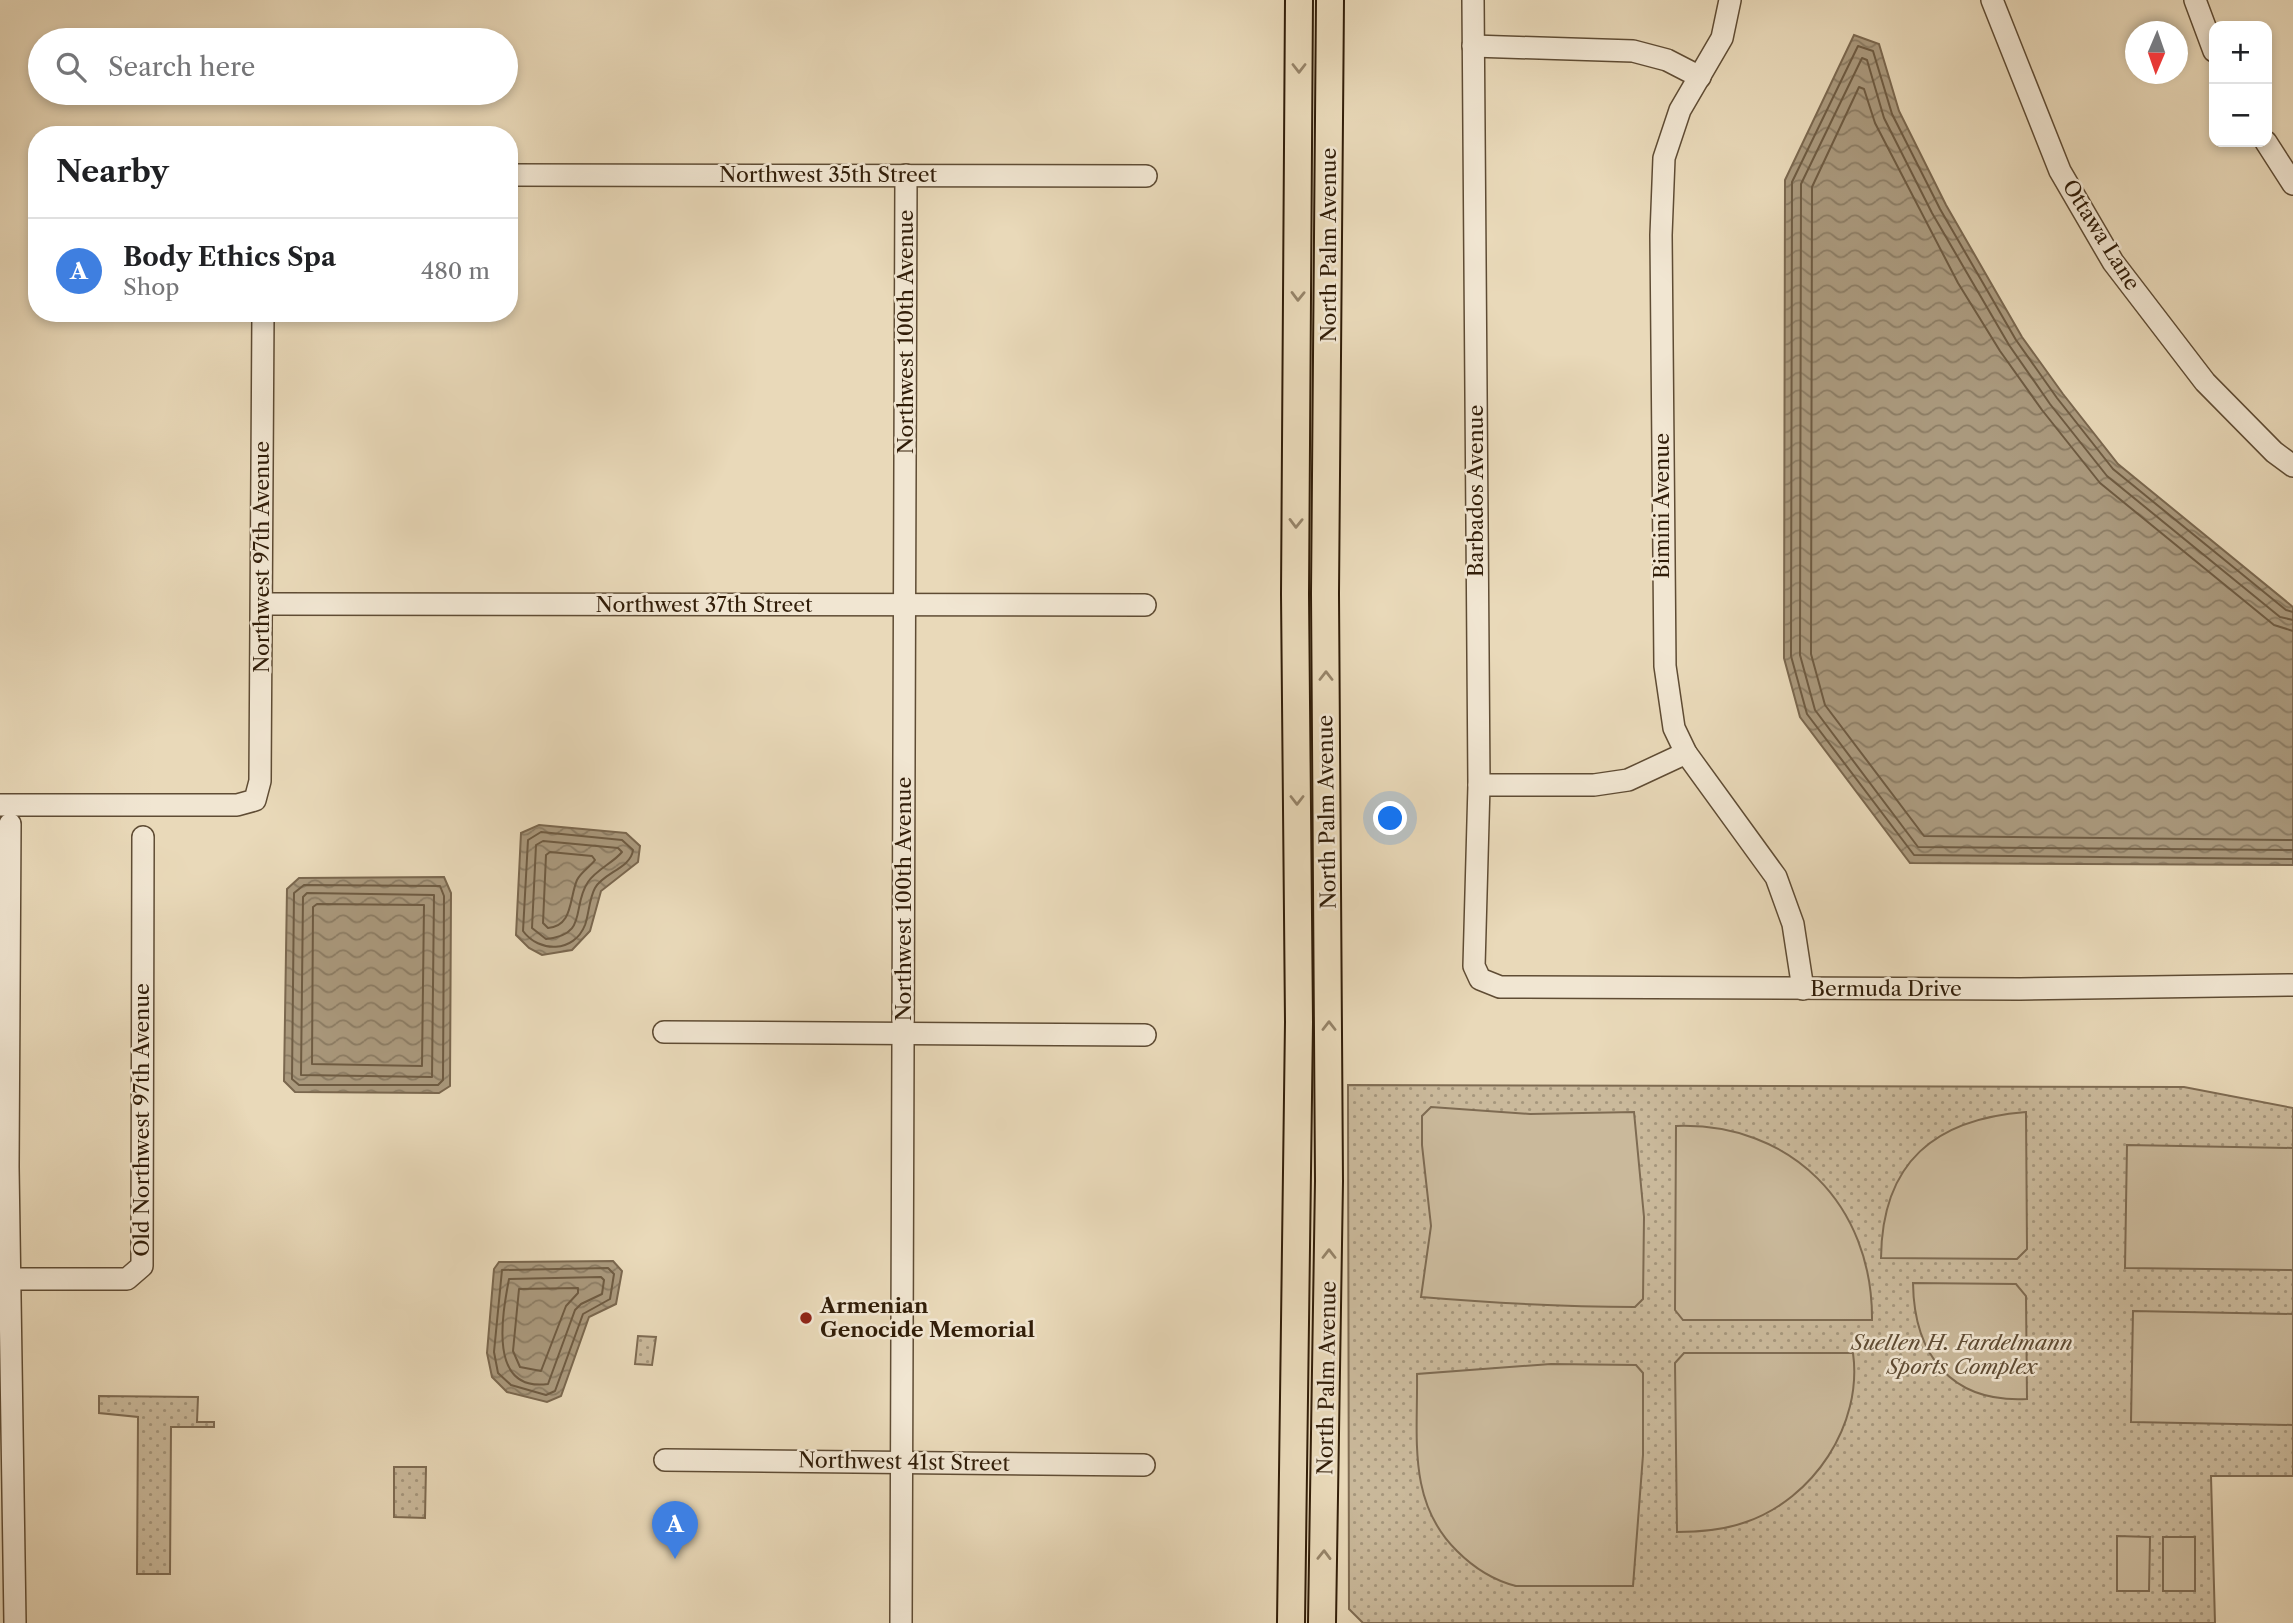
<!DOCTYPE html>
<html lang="en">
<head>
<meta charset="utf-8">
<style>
  :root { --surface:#fff; --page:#f6f6f6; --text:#202124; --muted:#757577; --line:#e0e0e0; --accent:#8f2418 }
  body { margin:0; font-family:"Libre Caslon Text",serif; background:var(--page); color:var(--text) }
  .controls { position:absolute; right:21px; top:21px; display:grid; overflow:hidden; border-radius:14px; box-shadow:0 4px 10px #0003 }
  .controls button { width:63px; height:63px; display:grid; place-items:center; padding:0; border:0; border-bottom:2px solid var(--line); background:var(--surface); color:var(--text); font:35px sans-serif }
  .compass { position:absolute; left:2125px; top:21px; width:63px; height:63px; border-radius:50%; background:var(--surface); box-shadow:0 4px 10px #0003; rotate:182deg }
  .you { position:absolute; left:1391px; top:819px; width:24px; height:24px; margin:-18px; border:5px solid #fff; border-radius:50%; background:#1a73e8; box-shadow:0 0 0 10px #1a73e833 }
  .badge { display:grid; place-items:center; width:46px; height:46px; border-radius:50%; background:var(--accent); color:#fff; font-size:23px; font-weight:700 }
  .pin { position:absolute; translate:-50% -58px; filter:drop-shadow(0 2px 4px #0008) }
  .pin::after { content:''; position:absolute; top:37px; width:24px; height:21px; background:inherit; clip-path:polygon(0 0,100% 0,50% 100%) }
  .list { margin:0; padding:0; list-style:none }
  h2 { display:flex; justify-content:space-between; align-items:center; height:91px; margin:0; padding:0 28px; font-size:30px }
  h2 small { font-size:23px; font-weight:400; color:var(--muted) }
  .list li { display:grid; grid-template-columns:46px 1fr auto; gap:21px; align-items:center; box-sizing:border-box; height:105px; padding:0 28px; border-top:2px solid var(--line) }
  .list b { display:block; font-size:26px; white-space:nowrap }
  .list p { margin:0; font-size:23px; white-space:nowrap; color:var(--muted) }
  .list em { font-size:23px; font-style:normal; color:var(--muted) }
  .icon { flex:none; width:38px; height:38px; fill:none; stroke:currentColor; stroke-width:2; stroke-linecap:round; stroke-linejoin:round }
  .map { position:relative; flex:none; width:2293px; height:1623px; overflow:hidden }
  .search { position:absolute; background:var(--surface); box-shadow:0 4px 10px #0003; left:28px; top:28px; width:490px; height:77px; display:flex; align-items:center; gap:18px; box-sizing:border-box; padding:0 24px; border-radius:38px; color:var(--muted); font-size:26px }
  .panel { position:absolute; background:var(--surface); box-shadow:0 4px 10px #0003; left:28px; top:126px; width:490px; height:196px; border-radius:28px }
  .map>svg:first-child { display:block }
  .grass { fill:url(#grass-dots); stroke:#7e6b52; stroke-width:2 }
  .pitch { fill:#cab99b; stroke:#7e6b52; stroke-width:2 }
  .water { fill:url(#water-waves); stroke:#7a674e; stroke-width:2 }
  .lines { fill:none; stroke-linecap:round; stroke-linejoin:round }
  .shore { stroke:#6e5b42; stroke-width:2 }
  .minor-casing { stroke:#5f4c34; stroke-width:24 }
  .major-casing { stroke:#311d08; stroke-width:30 }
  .minor { stroke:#f1e6d2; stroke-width:21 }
  .major { stroke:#e9d9b9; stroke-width:26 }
  .oneway { stroke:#968469 }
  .poi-dot { fill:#8f2418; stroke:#f1e6d2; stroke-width:2.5 }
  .labels { text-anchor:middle; stroke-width:5; stroke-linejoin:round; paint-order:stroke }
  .street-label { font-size:21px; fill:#311d08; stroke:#f1e6d2 }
  .poi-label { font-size:21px; font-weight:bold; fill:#311d08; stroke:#f1e6d2; text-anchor:start }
  .park-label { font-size:21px; font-style:italic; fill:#5f4c34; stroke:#f1e6d2 }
</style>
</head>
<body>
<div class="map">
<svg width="2293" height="1623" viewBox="0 0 2293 1623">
  <defs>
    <pattern id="grass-dots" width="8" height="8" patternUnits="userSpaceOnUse" patternTransform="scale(1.75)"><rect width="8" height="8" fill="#cab99b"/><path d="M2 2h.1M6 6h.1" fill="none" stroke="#a5967c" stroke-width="1.8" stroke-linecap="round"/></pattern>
    <pattern id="water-waves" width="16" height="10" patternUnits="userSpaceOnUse" patternTransform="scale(1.75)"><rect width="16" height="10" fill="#aa997d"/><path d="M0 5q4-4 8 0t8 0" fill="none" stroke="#8b7c64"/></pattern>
  </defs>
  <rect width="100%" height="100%" fill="#e9d9b9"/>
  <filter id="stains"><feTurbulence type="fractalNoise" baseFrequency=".00286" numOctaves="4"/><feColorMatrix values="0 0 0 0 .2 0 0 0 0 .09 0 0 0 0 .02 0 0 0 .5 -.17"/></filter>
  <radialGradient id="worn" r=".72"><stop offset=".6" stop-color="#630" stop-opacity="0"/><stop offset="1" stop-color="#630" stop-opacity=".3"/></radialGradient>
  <!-- grass -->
  <g class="grass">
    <polygon points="1348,1085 2184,1087 2293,1108 2293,1476 2211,1476 2215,1623 1363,1623 1349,1609"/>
    <polygon points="638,1336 656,1337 652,1365 635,1364"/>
    <polygon points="99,1396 198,1397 197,1422 214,1422 214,1427 171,1427 170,1574 137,1574 138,1417 99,1413"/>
    <polygon points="394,1467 426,1467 425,1518 394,1517"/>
  </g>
  <!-- pitch -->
  <g class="pitch">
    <path d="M1431,1107L1530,1114L1634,1112L1644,1217L1643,1299L1635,1307C1563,1307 1493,1303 1421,1297L1431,1226L1422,1145V1116Z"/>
    <path d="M2026,1112L2027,1249L2017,1259L1881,1258C1882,1162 1935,1119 2026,1112Z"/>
    <path d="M1676,1126C1791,1122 1873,1205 1872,1320H1683L1675,1310Z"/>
    <polygon points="2127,1145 2293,1148 2293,1270 2125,1268"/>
    <path d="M1913,1283L2016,1284L2026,1296L2027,1399C1951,1403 1914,1355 1913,1283Z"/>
    <polygon points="2133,1311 2293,1314 2293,1425 2131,1422"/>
    <path d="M1684,1353H1853C1863,1425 1813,1499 1746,1522C1724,1530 1700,1532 1677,1532L1675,1363Z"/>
    <path d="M1551,1364L1636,1365L1643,1373V1455L1633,1586H1516C1492,1580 1474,1568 1457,1551C1407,1502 1418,1438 1417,1374Z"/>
    <polygon points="2117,1536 2150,1537 2149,1591 2117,1591"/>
    <rect x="2163" y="1537" width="32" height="54"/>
  </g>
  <!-- water -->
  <g class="water">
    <polygon points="1854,35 1879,44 1899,111 1946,205 2022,337 2063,394 2118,464 2293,607 2293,865 1910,863 1800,717 1784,658 1785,180"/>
    <polygon points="539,825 626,833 640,846 638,862 601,891 590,931 572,950 542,955 529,948 516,935 521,833"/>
    <polygon points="444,877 451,893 450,1086 439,1093 295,1092 284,1081 287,889 299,878"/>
    <polygon points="613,1261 622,1271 616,1304 589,1317 561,1396 547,1402 507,1392 492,1377 487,1353 494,1269 499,1262"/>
  </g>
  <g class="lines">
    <!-- shore -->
    <g class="shore">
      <polyline points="2293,612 2286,610 2113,469 2057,398 2016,340 1940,209 1892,114 1873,51 1858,46 1792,182 1791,656 1807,714 1914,855 2293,859"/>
      <polyline points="2293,620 2280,617 2107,476 2050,404 2009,345 1932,213 1884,118 1867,60 1862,58 1801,184 1800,655 1815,710 1918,847 2293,850"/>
      <polyline points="2293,631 2274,625 2100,483 2042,410 2000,351 1958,283 1875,123 1864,89 1859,87 1812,187 1811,654 1825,705 1924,836 2293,840"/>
      <path d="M541,832L622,840L633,850C631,868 603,873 595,888C589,899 589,914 585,925C574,953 539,953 523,931L528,840Z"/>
      <path d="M543,841L618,848L622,852C613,863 597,869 588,882C571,907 589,935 546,939L532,928L536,845Z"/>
      <path d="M550,852L592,856L595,860C590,867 581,872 577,880C569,899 573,926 548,928L543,923L546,855Z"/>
      <polygon points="304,885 440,886 444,896 443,1080 438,1085 299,1085 292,1079 294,893"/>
      <polygon points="307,893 434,895 432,1077 301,1075 303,897"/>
      <polygon points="317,904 424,905 422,1066 312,1064 313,907"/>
      <polygon points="608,1268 614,1274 610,1299 583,1314 555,1391 546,1395 511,1385 498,1373 494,1352 502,1270"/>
      <path d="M601,1277L604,1280L602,1294L581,1304L575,1310L548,1384C488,1392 502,1316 509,1279Z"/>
      <polygon points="578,1288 578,1293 566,1306 541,1371 520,1367 513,1351 519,1289"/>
    </g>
    <!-- minor casing -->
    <g class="minor-casing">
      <g id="minor">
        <polyline points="1473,0 1479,785 1474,966 1480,979 1500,987 2020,989 2293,985"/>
        <polyline points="1730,0 1722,38 1680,110 1664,158 1661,235 1665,666 1674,728 1686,753 1776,877 1793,924 1803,989"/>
        <polyline points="1992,0 2060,171 2113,262 2205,382 2274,452 2293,466"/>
        <polyline points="2195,0 2214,51"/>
        <polyline points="1473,46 1633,51 1667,60 1700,77"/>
        <polyline points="2266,142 2293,184"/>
        <polyline points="509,175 1146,176"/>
        <polyline points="262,604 1145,605"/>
        <polyline points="1479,785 1594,785 1628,780 1686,753"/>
        <polyline points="0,805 237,805 255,800 260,781 263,313"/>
        <polyline points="10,824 8,1167 15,1623"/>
        <polyline points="664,1032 1145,1035"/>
        <polyline points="11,1279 127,1279 142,1266 143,837"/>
        <polyline points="665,1460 1144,1465"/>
        <polyline points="901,1623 906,175"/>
      </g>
    </g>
    <!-- major casing -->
    <g class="major-casing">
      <g id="major">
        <polyline points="1291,1623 1299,1022 1295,594 1299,0"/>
        <polyline points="1322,1623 1329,1181 1325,594 1330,0"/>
      </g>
    </g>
    <!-- minor -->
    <use href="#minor" class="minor"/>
    <!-- major -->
    <use href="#major" class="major"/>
  </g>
  <!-- one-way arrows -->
  <defs><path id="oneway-chevron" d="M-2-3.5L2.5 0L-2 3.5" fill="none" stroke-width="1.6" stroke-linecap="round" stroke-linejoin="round" transform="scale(1.75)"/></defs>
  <g class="oneway">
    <use href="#oneway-chevron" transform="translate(1299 68) rotate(90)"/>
    <use href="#oneway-chevron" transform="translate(1298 296) rotate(91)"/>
    <use href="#oneway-chevron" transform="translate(1296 523) rotate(91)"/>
    <use href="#oneway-chevron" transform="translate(1326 676) rotate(-90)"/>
    <use href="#oneway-chevron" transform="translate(1297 800) rotate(90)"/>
    <use href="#oneway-chevron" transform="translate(1329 1026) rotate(-90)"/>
    <use href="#oneway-chevron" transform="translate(1329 1254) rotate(-90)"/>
    <use href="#oneway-chevron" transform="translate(1324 1555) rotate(-89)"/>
  </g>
  <!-- markers -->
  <circle class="poi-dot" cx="806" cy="1318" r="7"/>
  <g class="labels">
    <!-- street labels -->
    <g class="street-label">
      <text x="828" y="182">Northwest 35th Street</text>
      <text transform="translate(2101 235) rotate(58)" y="7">Ottawa Lane</text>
      <text transform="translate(1329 245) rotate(-90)" y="7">North Palm Avenue</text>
      <text transform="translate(906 332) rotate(-90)" y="7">Northwest 100th Avenue</text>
      <text transform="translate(1476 491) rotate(-90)" y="7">Barbados Avenue</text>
      <text transform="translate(1662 506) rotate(-90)" y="7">Bimini Avenue</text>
      <text transform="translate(262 557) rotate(-90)" y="7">Northwest 97th Avenue</text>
      <text x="704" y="612">Northwest 37th Street</text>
      <text transform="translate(1327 812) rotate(-91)" y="7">North Palm Avenue</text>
      <text transform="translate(904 899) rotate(-90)" y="7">Northwest 100th Avenue</text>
      <text x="1886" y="996">Bermuda Drive</text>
      <text transform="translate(142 1120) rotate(-90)" y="7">Old Northwest 97th Avenue</text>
      <text transform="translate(1327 1378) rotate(-89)" y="7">North Palm Avenue</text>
      <text transform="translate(904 1462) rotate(1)" y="7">Northwest 41st Street</text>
    </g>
    <!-- poi labels -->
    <g class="poi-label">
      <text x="820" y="1313">Armenian<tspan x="820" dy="24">Genocide Memorial</tspan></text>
    </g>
    <!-- park labels -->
    <g class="park-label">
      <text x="1962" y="1350">Suellen H. Fardelmann<tspan x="1962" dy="24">Sports Complex</tspan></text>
    </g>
  </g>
  <rect width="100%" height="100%" filter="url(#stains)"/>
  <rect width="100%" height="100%" fill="url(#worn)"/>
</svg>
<div class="controls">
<button>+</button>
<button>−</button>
</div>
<svg class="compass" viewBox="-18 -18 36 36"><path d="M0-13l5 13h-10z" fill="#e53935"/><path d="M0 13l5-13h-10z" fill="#757577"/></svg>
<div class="you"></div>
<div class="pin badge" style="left:675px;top:1559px;background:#3f7fe0">A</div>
<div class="search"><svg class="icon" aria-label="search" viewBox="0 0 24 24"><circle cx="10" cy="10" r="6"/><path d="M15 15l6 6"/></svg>Search here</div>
<section class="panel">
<h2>Nearby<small></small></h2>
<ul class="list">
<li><span class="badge" style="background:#3f7fe0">A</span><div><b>Body Ethics Spa</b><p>Shop</p></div><em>480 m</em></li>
</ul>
</section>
</div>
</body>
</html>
